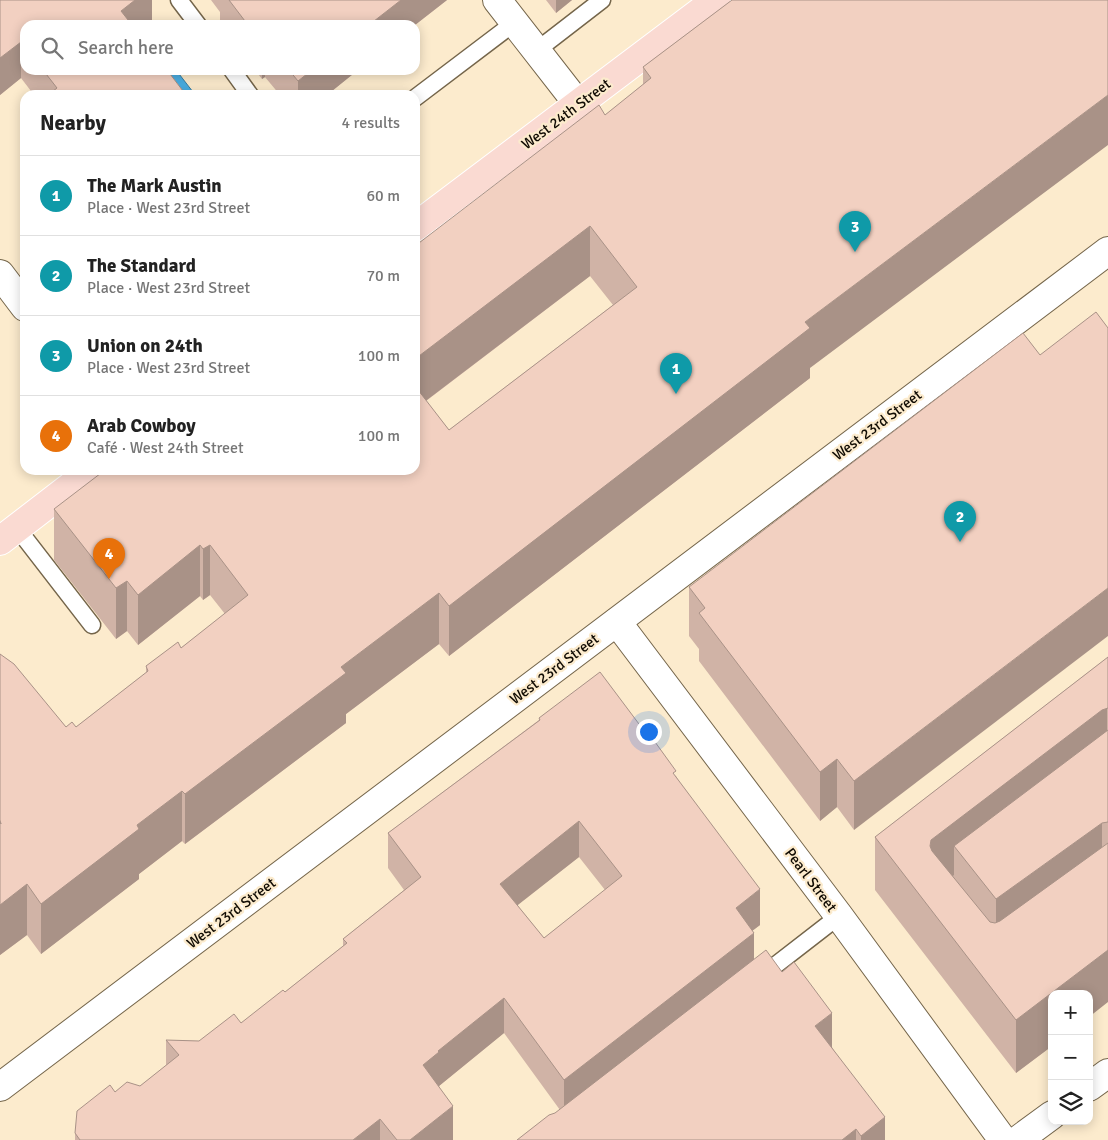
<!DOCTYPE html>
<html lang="en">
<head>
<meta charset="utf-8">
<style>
  :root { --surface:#fff; --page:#f6f6f6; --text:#222; --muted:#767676; --line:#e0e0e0; --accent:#2563eb }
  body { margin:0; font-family:Signika,sans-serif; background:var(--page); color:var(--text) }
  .controls { position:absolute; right:15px; bottom:15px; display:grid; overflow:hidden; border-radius:10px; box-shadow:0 2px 12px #0003 }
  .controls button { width:45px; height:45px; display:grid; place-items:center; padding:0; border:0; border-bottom:1px solid var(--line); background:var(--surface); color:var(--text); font:25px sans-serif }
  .you { position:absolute; left:648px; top:731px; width:18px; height:18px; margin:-12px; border:4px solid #fff; border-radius:50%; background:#1a73e8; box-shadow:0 0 0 8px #1a73e833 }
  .badge { display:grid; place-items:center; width:32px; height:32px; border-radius:50%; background:var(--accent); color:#fff; font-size:16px; font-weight:700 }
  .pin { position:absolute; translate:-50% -41px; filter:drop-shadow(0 1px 2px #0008) }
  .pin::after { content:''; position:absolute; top:26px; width:18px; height:15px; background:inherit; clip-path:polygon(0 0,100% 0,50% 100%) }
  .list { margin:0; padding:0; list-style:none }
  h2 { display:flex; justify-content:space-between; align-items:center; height:65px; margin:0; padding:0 20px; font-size:21px }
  h2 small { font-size:16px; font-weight:400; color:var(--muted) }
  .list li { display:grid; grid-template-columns:32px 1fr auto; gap:15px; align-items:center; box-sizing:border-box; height:80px; padding:0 20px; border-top:1px solid var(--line) }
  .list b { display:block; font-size:19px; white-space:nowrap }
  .list p { margin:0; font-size:16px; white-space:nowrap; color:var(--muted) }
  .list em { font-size:16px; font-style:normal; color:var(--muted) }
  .icon { flex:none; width:28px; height:28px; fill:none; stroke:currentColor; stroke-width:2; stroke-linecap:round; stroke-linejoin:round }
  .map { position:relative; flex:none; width:1108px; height:1140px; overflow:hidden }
  .search { position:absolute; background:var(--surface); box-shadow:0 2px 12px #0003; left:20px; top:20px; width:400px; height:55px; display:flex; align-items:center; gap:12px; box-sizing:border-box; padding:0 18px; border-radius:15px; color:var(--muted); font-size:19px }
  .panel { position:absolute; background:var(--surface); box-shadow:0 2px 12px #0003; left:20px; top:90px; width:400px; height:385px; border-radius:15px }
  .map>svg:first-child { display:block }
  .water { fill:#4aade1; stroke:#397c9e }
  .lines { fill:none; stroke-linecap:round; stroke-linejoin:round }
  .service-casing { stroke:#74654a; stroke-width:19 }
  .minor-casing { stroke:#74654a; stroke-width:30 }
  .primary-casing { stroke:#fff; stroke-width:30 }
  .service { stroke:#fff; stroke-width:16 }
  .minor { stroke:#fff; stroke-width:28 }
  .primary { stroke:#fadad2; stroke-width:28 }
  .wall { fill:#d0b3a6; fill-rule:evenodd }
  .shaded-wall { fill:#a99287 }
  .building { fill:#f2d0c1; stroke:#a99287; fill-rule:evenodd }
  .labels { text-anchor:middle; stroke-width:4.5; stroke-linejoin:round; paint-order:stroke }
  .street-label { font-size:15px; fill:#100b03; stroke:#fcebcd }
</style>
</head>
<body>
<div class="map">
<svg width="1108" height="1140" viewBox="0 0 1108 1140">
  <rect width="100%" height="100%" fill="#fcebcd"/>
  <!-- water -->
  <polygon class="water" points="146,70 176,70 193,92 189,95 165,95"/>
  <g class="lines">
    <!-- service casing -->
    <g class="service-casing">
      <g id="service">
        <polyline points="179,0 198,25"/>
        <polyline points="536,51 602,0"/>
        <polyline points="232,70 250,95"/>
        <polyline points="415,98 514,23"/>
        <polyline points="17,528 92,625"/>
        <polyline points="759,978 839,916"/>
      </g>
    </g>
    <!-- minor casing -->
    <g class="minor-casing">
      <g id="minor">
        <polyline points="497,0 578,104"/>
        <polyline points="0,274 25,307"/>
        <polyline points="617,622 839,916 1003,1140"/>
        <polyline points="0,1087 1108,251"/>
        <polyline points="1089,1087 1108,1073"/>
        <polyline points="1018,1140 1052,1115"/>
      </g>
    </g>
    <!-- primary casing -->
    <g class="primary-casing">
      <g id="primary">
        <polyline points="415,227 716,0"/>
        <polyline points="0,541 92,470"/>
      </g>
    </g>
    <!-- service -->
    <use href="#service" class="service"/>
    <!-- minor -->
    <use href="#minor" class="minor"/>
    <!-- primary -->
    <use href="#primary" class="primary"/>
  </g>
  <!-- wall -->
  <g class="wall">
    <polygon points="0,0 152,0 152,23 25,25 25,70 167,70 186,95 34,95 21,78 0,95"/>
    <polygon points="211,0 447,0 415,25 220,25 220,12"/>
    <polygon points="546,0 572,0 556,13"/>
    <path d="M732,0L810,368V378L449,656L439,644L346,714V723L185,844L182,841L139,874V879L41,954L27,935L0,955V654L66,727H76L146,673V666L181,648L225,614L210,595L203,600L200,596L138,645L127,631L116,639L54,560V509L415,470V246L605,115L643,85V67ZM590,276L613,305L449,430L426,401Z"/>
    <polygon points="255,70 358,70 327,95 280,95 265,77 262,79"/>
    <polygon points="1040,355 854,830 837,807 820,821 699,661 699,649 689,636 689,587"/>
    <polygon points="1108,657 1108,1002 1052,994 1052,1046 1016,1073 875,890 875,837"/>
    <path d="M539,718L676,776L760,925L752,931L754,959L832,1047L885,1140H517L560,1110L504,1033L439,1086L453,1140H75V1133L115,1092L140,1086L166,1066V1040L199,1041L241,1023L285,992L343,946V939L404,890L388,868V833L539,720ZM579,857L605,890L544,938L517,905Z"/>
  </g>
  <!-- shaded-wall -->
  <g class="shaded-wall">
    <polygon points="135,0 152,0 152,23 150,25 121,25 121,11"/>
    <polygon points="401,0 447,0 415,25 369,25"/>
    <polygon points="556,0 572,0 556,13"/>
    <polygon points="21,42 21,78 0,95 0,58"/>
    <polygon points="262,70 265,70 265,77 262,79"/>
    <polygon points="312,70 358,70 327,95 298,95 298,81"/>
    <polygon points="1108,95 1108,145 810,368 810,378 449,656 449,606 805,322"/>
    <polygon points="590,226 590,276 415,409 415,359"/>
    <polygon points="200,545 200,596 138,645 138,595"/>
    <polygon points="210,545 210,595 203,600 203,549"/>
    <polygon points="127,581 127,631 116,639 116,588"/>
    <polygon points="1108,588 1108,636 854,830 854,781"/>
    <polygon points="439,593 439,644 346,714 346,723 185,844 185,794 341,667"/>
    <polygon points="1107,708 1107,760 954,846 954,875 931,893 930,846 931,840 1102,710"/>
    <polygon points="837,759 837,807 820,821 820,772"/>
    <polygon points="182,791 182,841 139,874 139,879 41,954 41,904 137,825"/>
    <polygon points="579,821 579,857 500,919 500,884"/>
    <polygon points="1102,823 1102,875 996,951 996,899"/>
    <polygon points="27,884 27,935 0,955 0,905"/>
    <polygon points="760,889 760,925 736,943 736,908"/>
    <polygon points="754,933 754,969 564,1116 564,1080"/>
    <polygon points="1108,950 1108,1002 1089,1017 1089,994 1052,994 1052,1046 1016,1073 1016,1020"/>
    <polygon points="504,998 504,1033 439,1086 439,1088 423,1065 438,1051"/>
    <polygon points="832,1013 832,1047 815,1060 815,1026"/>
    <polygon points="453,1106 453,1140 410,1140"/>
    <polygon points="885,1117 885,1140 861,1140 861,1136"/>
    <polygon points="380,1119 380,1140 353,1140"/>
    <polygon points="856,1129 856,1140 842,1140"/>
  </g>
  <!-- building -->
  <g class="building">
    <polygon points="0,0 135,0 121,11 132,25 25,25 25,47 21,42 0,58"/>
    <polygon points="229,0 401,0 369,25 248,25"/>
    <polygon points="732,0 1108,0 1108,95 805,322 810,328 449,606 439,593 341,667 346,673 185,794 182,791 137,825 139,829 41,904 27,884 0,905 0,822 1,824 0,820 0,654 14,664 66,727 72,722 76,727 148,671 146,666 178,642 181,648 248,595 210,545 203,549 200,545 138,595 127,581 116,588 54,509 105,470 415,470 415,386 449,430 637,287 590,226 415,359 415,246 599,105 605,115 651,78 643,67"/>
    <polygon points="43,70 167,70 186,95 48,95 57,88"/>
    <polygon points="289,70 312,70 298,81"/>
    <polygon points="1096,312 1108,328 1108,588 854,781 837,759 820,772 699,613 705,608 689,587 1023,333 1040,355"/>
    <polygon points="1108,657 1108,708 1102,710 931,840 930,846 932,851 990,922 995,923 1000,921 1108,843 1108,950 1016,1020 875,837"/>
    <path d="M600,672L648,736L650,735L676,771L673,773L760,889L736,908L754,933L564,1080L504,998L438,1051L439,1052L423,1065L453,1106L410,1140H397L380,1119L353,1140H80L75,1133L77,1111L110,1085L115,1092L127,1082L140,1086L179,1055L166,1040L199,1041L234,1014L241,1023L283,990L285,992L347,943L343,939L421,877L388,833L540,720L539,718ZM579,821L622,876L544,938L500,884Z"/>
    <polygon points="1108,730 1108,822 1102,823 996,899 954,846"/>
    <polygon points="766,950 782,972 794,962 832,1013 815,1026 885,1117 861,1136 856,1129 842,1140 517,1140 549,1115 555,1113"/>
  </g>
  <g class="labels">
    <!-- street labels -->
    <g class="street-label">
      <text transform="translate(566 114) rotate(-37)" y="5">West 24th Street</text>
      <text transform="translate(877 425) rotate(-37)" y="5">West 23rd Street</text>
      <text transform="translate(554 669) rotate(-37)" y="5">West 23rd Street</text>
      <text transform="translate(811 880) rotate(53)" y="5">Pearl Street</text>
      <text transform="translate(231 913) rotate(-37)" y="5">West 23rd Street</text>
    </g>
  </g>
</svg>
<div class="controls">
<button>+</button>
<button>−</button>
<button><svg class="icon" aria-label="layers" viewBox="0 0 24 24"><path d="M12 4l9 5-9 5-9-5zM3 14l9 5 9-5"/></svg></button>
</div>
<div class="you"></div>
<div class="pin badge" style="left:676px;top:394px;background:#0f9aa8">1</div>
<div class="pin badge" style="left:960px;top:542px;background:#0f9aa8">2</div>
<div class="pin badge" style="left:855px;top:252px;background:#0f9aa8">3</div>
<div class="pin badge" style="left:109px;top:579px;background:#e8710a">4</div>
<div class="search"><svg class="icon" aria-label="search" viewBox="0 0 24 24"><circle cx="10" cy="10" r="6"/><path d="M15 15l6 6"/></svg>Search here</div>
<section class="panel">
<h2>Nearby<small>4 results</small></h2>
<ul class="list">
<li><span class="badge" style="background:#0f9aa8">1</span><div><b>The Mark Austin</b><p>Place · West 23rd Street</p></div><em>60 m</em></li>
<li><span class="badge" style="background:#0f9aa8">2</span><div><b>The Standard</b><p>Place · West 23rd Street</p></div><em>70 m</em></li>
<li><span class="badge" style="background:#0f9aa8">3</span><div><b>Union on 24th</b><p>Place · West 23rd Street</p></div><em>100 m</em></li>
<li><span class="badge" style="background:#e8710a">4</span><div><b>Arab Cowboy</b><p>Café · West 24th Street</p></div><em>100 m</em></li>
</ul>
</section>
</div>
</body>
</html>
